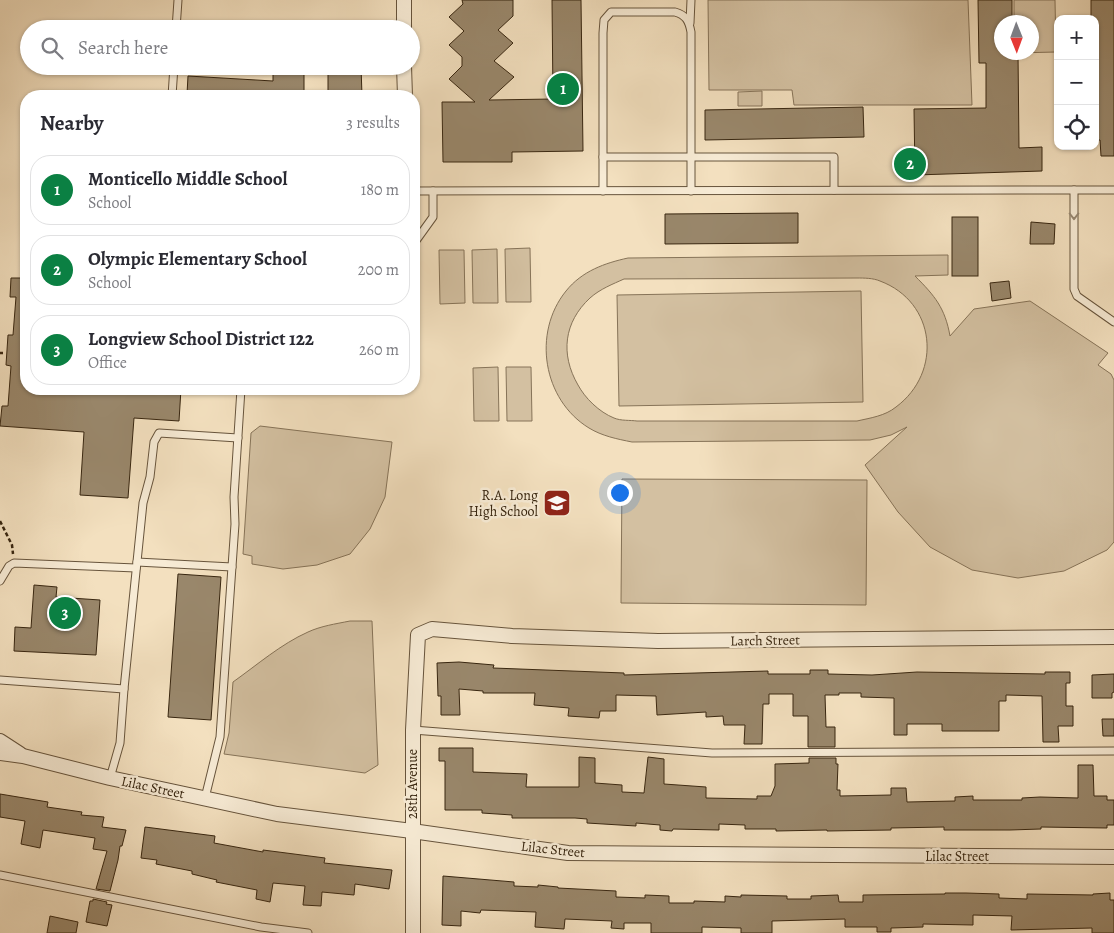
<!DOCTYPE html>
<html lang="en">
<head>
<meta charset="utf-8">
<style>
  :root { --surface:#fff; --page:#f7f7f7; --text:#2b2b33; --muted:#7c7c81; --line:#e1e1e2; --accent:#0b8043 }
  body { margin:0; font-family:Alegreya,serif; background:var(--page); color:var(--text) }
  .controls { position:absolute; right:15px; top:15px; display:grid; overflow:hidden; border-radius:10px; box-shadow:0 1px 4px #0004 }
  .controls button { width:45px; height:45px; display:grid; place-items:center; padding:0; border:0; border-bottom:1px solid var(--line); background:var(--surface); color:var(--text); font:25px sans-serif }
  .compass { position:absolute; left:994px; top:15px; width:45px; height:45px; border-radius:50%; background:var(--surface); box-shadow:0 1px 4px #0004; rotate:179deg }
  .you { position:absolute; left:619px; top:492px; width:18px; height:18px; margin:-12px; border:4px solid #fff; border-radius:50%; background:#1a73e8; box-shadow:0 0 0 8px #1a73e833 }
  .badge { display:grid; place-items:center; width:32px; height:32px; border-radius:50%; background:var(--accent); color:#fff; font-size:16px; font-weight:700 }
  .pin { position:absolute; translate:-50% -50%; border:2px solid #fff; box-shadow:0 1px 5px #0006 }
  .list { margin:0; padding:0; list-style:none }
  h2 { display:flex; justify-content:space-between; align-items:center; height:65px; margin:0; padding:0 20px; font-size:21px }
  h2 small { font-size:16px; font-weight:400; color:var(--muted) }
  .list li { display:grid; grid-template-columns:32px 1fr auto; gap:15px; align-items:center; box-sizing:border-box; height:70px; margin:0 10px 10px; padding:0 10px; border:1px solid var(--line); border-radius:20px }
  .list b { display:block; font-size:19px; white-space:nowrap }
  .list p { margin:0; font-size:16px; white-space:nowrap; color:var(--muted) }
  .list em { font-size:16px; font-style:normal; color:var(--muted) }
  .icon { flex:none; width:28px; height:28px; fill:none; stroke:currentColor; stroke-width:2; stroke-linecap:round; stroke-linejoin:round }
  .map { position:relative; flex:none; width:1114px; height:933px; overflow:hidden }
  .search { position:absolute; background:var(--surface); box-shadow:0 1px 4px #0004; left:20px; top:20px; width:400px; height:55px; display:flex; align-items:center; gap:12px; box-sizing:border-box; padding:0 18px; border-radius:28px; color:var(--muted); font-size:19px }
  .panel { position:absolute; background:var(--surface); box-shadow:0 1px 4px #0004; left:20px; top:90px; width:400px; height:305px; border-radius:20px }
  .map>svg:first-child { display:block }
  .green { fill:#d3c0a1; stroke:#867358; fill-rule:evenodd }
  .building { fill:#99876b; stroke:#382610 }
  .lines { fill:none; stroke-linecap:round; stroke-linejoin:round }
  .service-casing { stroke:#67543c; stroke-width:9 }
  .minor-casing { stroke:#67543c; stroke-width:16 }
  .path { stroke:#382610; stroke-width:2.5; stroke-dasharray:4 2.5; stroke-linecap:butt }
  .service { stroke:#f7ebd5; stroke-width:7 }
  .minor { stroke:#f7ebd5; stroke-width:14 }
  .oneway { stroke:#988872 }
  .labels { text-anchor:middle; stroke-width:5; stroke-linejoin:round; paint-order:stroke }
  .poi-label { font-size:14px; fill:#382610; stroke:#f7ebd5; text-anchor:end }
  .street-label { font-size:14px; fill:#382610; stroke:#f7ebd5 }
</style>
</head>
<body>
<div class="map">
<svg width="1114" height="933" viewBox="0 0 1114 933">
  <rect width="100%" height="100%" fill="#f3e0bf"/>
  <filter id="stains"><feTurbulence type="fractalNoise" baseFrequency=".004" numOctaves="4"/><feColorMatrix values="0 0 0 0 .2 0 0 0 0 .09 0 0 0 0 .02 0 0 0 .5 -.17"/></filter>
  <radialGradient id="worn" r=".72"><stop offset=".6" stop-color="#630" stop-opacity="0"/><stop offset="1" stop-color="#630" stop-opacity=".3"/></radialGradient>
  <!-- green -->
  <g class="green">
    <polygon points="708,0 968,0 972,105 794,105 792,90 709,90"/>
    <polygon points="1014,0 1055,0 1056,52 1014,53 1032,52 1032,22 1014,22"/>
    <polygon points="762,91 762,106 738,106 738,92"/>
    <polygon points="530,248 531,302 506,302 505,249"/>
    <polygon points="497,249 498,303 473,303 472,250"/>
    <polygon points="439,250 464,250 465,303 440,304"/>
    <path d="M948,255V275L915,276C935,296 945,308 950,336L974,309L1030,301L1108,353L1098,365L1111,374L1114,380V542L1107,550L1064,571L1018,578L972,570L930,547L898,512L865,465L907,427L891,435L870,440L632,442C617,439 602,436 589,428C543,400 532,333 566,291C582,271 605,263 628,258ZM857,278C864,278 873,278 880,281C936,302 943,372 896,407C885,416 870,418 857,421H637C630,420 621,421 614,418C599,412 585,398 578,385C560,354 564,322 590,298C600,289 613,284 624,279Z"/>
    <polygon points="861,291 863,402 619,406 617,295"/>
    <polygon points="498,367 499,421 474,421 473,368"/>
    <polygon points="506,367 531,367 532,421 507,421"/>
    <polygon points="260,426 392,442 385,497 370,529 350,554 317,565 283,569 252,564 252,556 243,554 251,433"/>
    <polygon points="622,479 867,480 866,605 621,603"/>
    <path d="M350,621H372L378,765L365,773L224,754L229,733L233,682C257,665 281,644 308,632C321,626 335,624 350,621Z"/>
  </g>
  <!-- building -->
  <g class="building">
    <polygon points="462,0 513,0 513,16 498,30 513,43 494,61 514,77 489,100 553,99 552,0 581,0 583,151 512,152 512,162 443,162 442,102 475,102 449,79 462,66 462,57 449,45 464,31 449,17 463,4"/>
    <polygon points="978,0 1012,0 1012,22 1002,22 1002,52 1018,54 1019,148 1042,147 1042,171 915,175 914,109 986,108 986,63 979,63"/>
    <polygon points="1091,0 1114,0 1114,156 1101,156 1100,140 1097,140 1097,101 1095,101 1095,19 1091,19"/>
    <polygon points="273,66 304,66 304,96 218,96 187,94 188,76 273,81"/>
    <polygon points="328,66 361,66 362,96 328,96"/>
    <polygon points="863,107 864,137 705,140 705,110"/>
    <polygon points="798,213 798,243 665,244 665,214"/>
    <rect x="952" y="217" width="26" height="59"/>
    <polygon points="1031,222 1055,224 1054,244 1030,244"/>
    <polygon points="11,278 26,278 26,389 181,389 179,421 134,418 128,498 80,495 84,432 0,426 2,406 8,406 11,366 6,365 8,335 13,335 16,297 10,297"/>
    <polygon points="1009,281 1011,298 992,301 990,283"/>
    <polygon points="178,574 221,577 211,720 168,717"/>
    <polygon points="34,585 57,587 56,597 100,600 96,655 14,651 15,627 31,628"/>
    <polygon points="459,662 494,665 493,668 624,673 624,675 768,671 768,674 810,674 810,670 828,670 828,674 872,675 917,672 1045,674 1045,672 1070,672 1070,683 1066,683 1066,706 1073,706 1073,726 1058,726 1059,742 1043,742 1042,696 1006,695 1006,701 999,701 999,731 942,731 942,724 907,724 907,735 894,735 894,698 861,697 861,693 839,693 839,695 825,695 826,727 835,727 835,747 808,747 808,716 793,716 793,694 769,694 769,704 763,704 762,744 744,744 745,725 724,725 723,716 706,717 706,712 657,715 656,696 616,695 616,711 600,711 599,718 568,716 569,708 534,705 535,693 483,693 483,691 459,689 460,715 441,715 441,696 438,696 437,663"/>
    <polygon points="1114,674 1114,692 1112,693 1112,698 1092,698 1092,675"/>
    <polygon points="1102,719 1114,719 1114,736 1103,736"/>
    <polygon points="439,748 473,748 473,772 527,774 526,787 579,787 579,757 595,758 595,783 622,785 622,792 644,793 648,757 664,759 664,784 706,787 706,798 757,799 757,796 771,796 775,786 775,764 809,763 809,758 836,758 836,764 838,764 837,790 840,790 840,796 891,795 891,788 906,788 907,802 955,801 955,797 973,796 973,800 1022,800 1022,798 1040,797 1078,798 1078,765 1093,765 1094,796 1107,796 1107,800 1114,800 1114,825 1107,825 1107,828 1041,827 1041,829 1010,830 944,830 944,827 891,828 891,830 827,831 827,830 776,831 776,829 745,829 745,825 719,824 719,830 673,829 672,831 660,830 660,825 636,823 636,826 587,823 587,819 575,818 512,818 512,815 482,813 482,810 445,810 445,761 439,761"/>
    <polygon points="0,794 48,802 47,807 82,812 81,815 104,817 102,827 126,830 122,846 120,846 118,860 110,891 96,889 107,851 93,849 95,838 43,830 40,848 21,844 25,821 0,817"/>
    <polygon points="145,827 215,836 214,843 263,852 263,850 325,858 324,863 392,870 389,889 355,884 354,895 322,892 321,906 303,905 305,886 273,883 270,902 256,899 257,890 216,882 217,880 192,874 192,871 156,864 157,860 141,858"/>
    <polygon points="443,876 514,882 514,886 538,887 538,885 558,887 558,888 616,891 616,897 645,898 645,895 669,896 669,903 694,903 694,901 725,902 725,896 741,897 741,895 787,896 787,899 811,899 811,896 838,895 839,902 863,902 863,895 945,894 945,893 966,893 999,894 999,898 1027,899 1027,894 1093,895 1093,894 1110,893 1110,900 1114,900 1114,933 1092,933 1092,928 1011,930 1012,916 973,915 973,925 923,924 923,927 891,928 891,932 877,932 877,927 845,927 845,919 772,921 772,933 741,933 741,928 702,927 702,933 651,933 651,923 624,923 624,929 611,928 612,921 565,919 564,929 535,927 536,912 481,910 480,913 461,911 461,926 442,925"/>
    <polygon points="93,899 107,902 106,904 112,905 107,926 86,922 90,901 93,901"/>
    <polygon points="50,916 78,922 76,933 47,933"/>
  </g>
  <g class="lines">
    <!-- service casing -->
    <g class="service-casing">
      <g id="service">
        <polyline points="690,23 691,0"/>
        <polyline points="176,29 178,0"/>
        <polyline points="172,96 174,66"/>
        <polyline points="603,157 834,157 834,190"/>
        <polyline points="1114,190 1074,190 1074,289 1077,296 1114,322"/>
        <polyline points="414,191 1074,190"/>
        <path d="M603,191V33L604,20L611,12H675C686,15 689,21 691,32V191"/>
        <polyline points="414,252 415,242 433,217 433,191"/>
        <polyline points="137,562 232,567"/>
        <polyline points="0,581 9,566 14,563 136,568"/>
        <polyline points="0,680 124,689"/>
        <polyline points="413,730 712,753 1114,751"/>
        <polyline points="110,778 120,743 124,689 143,503 150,477 154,442 159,433 238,438"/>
        <polyline points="205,798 220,737 235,524 234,497 241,389"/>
        <polyline points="0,875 261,927 308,933"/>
      </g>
    </g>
    <!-- minor casing -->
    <g class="minor-casing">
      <g id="minor">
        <polyline points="404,0 404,29"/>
        <polyline points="404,66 405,96"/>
        <polyline points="0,741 20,754"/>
        <polyline points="0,753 23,756 110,778 277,814 412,831 568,853 1114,857"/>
        <polyline points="413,933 413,730 418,635 432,629 512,636 658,641 1114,637"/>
      </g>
    </g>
    <!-- path -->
    <g class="path">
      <polyline points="0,353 3,353"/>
      <polyline points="0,521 12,545 13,554"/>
    </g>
    <!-- service -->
    <use href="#service" class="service"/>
    <!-- minor -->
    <use href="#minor" class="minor"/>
  </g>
  <!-- one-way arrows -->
  <defs><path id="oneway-chevron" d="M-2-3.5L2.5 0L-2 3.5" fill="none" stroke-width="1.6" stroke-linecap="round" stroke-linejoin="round" transform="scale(1.25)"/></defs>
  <use class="oneway" href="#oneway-chevron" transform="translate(1074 216) rotate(90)"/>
  <!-- icons -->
  <defs>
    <g id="school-square" transform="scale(1.4375)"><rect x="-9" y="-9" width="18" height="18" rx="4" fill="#8f2418" stroke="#f7ebd5"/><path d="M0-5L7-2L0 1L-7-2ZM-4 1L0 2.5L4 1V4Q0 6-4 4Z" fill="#fff"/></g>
  </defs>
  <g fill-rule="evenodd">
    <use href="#school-square" x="557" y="503"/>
  </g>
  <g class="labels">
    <!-- poi labels -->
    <g class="poi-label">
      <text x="538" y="500">R.A. Long<tspan x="538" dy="16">High School</tspan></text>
    </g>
    <!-- street labels -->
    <g class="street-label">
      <text transform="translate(765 640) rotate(-1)" y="5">Larch Street</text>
      <text transform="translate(412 784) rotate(-90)" y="5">28th Avenue</text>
      <text transform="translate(153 787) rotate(12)" y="5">Lilac Street</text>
      <text transform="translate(553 849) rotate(6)" y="5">Lilac Street</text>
      <text x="957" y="861">Lilac Street</text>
    </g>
  </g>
  <rect width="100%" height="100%" filter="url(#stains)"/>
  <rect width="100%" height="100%" fill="url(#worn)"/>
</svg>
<div class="controls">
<button>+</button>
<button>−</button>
<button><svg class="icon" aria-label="locate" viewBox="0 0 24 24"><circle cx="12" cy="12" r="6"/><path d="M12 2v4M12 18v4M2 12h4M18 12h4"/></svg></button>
</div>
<svg class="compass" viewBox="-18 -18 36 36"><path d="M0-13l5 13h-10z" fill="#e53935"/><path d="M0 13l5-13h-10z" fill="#7c7c81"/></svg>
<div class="you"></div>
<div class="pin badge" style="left:563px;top:89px">1</div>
<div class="pin badge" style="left:910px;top:164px">2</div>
<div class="pin badge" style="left:65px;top:613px">3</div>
<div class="search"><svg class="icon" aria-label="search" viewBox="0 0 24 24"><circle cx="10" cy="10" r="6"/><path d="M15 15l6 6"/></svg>Search here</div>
<section class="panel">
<h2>Nearby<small>3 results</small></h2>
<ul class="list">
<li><span class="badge">1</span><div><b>Monticello Middle School</b><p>School</p></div><em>180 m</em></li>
<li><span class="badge">2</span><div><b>Olympic Elementary School</b><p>School</p></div><em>200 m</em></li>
<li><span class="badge">3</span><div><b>Longview School District 122</b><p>Office</p></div><em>260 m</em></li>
</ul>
</section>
</div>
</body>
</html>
